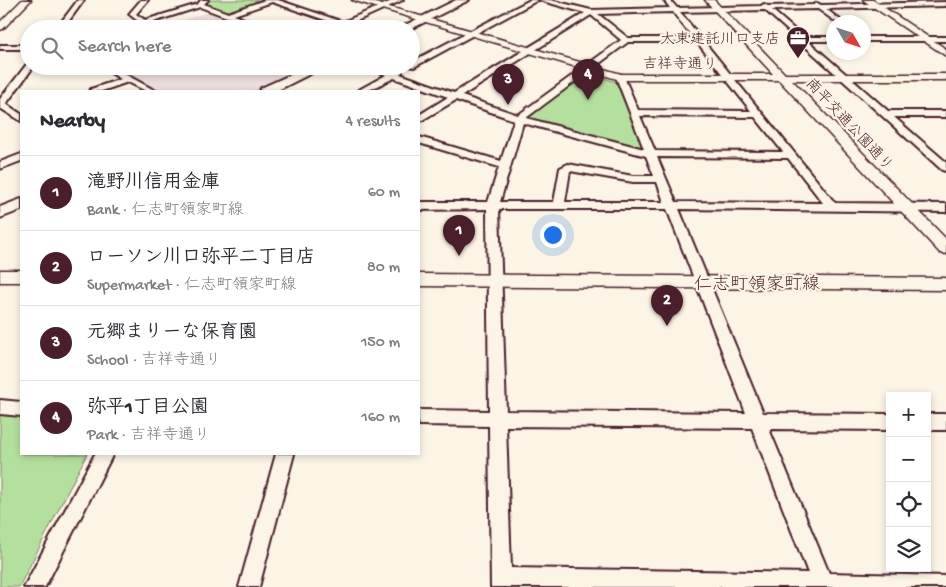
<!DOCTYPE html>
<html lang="en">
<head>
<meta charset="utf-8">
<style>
  :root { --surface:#fff; --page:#f2f2f3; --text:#2b2b33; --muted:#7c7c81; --line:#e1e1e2; --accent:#4a1f2b }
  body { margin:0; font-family:"Gochi Hand","Klee One",sans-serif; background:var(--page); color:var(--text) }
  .controls { position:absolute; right:15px; bottom:15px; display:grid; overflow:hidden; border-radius:0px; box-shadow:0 2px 8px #0003 }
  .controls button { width:45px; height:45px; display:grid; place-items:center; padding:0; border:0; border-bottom:1px solid var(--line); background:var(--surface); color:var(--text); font:25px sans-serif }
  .compass { position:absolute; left:826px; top:15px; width:45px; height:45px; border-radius:50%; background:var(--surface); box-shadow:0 2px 8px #0003; rotate:129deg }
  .you { position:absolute; left:552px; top:234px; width:18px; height:18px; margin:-12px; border:4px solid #fff; border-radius:50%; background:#1a73e8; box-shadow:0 0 0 8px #1a73e833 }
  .badge { display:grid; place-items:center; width:32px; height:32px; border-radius:50%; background:var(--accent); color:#fff; font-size:16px; font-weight:700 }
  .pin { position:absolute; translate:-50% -41px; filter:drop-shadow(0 1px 2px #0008) }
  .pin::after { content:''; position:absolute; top:26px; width:18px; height:15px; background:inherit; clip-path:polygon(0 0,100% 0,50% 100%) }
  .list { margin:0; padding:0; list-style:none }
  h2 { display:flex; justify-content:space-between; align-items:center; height:65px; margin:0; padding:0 20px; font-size:21px }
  h2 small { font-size:16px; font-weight:400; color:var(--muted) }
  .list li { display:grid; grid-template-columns:32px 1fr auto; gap:15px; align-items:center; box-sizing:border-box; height:75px; padding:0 20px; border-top:1px solid var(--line) }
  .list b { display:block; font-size:19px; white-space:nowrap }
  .list p { margin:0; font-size:16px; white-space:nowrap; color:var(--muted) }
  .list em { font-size:16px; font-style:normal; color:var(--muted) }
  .icon { flex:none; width:28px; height:28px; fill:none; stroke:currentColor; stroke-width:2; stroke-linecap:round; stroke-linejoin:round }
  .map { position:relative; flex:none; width:946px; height:587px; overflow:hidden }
  .search { position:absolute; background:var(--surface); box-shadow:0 2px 8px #0003; left:20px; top:20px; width:400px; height:55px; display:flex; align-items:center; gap:12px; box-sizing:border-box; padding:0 18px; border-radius:28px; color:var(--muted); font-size:19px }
  .panel { position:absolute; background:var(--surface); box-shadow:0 2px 8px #0003; left:20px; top:90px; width:400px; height:365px; border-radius:0px }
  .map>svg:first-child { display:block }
  .built { fill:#eedede }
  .green { fill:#b4e09e; stroke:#7f8064 }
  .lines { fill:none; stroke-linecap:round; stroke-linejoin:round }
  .minor-casing { stroke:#4a1f2b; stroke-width:4 }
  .tertiary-casing { stroke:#4a1f2b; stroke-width:3 }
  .secondary-casing { stroke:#4a1f2b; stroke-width:4 }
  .minor { fill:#fcf5e5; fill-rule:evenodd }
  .tertiary { fill:#fcf5e5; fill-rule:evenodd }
  .secondary { fill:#fcf5e5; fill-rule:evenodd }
  .labels { text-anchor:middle; stroke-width:4.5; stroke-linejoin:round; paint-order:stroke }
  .far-poi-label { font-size:15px; fill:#4a1f2b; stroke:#fcf5e5; text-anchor:end }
  .far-street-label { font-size:15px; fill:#4a1f2b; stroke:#fcf5e5 }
  .street-label { font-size:18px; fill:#4a1f2b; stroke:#fcf5e5 }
</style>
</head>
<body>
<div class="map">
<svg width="946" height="587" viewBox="0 0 946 587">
  <rect width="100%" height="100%" fill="#fcf5e5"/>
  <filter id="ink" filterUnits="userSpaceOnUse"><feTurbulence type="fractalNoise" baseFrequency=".02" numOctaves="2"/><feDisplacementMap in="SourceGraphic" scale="10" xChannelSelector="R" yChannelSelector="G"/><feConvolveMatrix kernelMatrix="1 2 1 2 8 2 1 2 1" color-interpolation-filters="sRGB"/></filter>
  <g filter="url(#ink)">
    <!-- built -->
    <g class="built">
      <polygon points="211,11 261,29 155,29"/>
      <polygon points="112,66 312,66 312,67 258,91 160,91"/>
    </g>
    <!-- green -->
    <g class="green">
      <polygon points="209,0 264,0 264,1 232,12 205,5"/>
      <polygon points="587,73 616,82 643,146 639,148 529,121 528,117"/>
      <polygon points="0,413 21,415 21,454 87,454 19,587 0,587"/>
    </g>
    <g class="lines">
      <!-- minor casing -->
      <g class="minor-casing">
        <g id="minor">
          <polygon points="78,0 84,0 63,29 56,29"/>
          <polygon points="141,0 148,0 136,14 145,20 198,4 201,0 208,0 204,4 228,13 265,0 278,0 343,22 394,0 403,0 339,29 333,27 337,24 272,2 234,15 270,29 259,29 200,7 131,29 120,29 139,22 129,14"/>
          <polygon points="530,0 538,0 414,67 408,66 411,66 411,62"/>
          <path d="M539,0H550L591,10L670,8L664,0H670L677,8L761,6L764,4L768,6L814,5L817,3L821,5L946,2V6L826,9L843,22H836L818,9L772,10L803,37H834V41H808L888,111H946V117H894L946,162V171L942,170L765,10L680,12L835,203L946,204V212L679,209L763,413L890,414V430L769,429L829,573L946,576V587H491L489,426L419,425V410L489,411L487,209L419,210V202H488L499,167L419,143V137L501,161L514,120L456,100L419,122V115L448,97L394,78L367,91H357L386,75L365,66H378L393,72L401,70L402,72L400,74L454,93L585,13ZM673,12L693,38H628L598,14ZM591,15L621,40L518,115L462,96ZM628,42H697L751,111L638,110L624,77L620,74L616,77L644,149L526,118ZM640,116L755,117L783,152L655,151ZM523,123L646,156L654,176H633L568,164L560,168L554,202H500ZM657,157L788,158L823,203L676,202ZM570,171L633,182H657L664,202H565ZM499,209H667L746,413L506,411ZM506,426L752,428L808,573L511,568Z"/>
          <rect x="864" y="37" width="82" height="4"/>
          <rect x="0" y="45" width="29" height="4"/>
          <polygon points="27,64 34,66 6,104 21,114 21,121 0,108 0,99"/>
          <polygon points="99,66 110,66 156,91 146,91 128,82 102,91 90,91 91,89 121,79"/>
          <polygon points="21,154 21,161 0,169 0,162"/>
          <polygon points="0,400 21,402 21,416 0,414"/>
          <rect x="927" y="414" width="19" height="16"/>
          <polygon points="95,454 113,454 45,587 24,587"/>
          <polygon points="276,454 294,454 259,587 239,587"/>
        </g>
      </g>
      <!-- tertiary casing -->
      <g class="tertiary-casing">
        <g id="tertiary">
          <polygon points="22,0 31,0 3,29 0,30 0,22"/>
          <polygon points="352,0 365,0 621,74 773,74 705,0 714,0 785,74 946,74 946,80 792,80 946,239 946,254 940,253 779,80 620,80"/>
          <polygon points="863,0 873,0 946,49 946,56"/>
          <rect x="0" y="270" width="21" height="12"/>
          <polygon points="419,274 946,278 946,290 419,286"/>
        </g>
      </g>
      <!-- secondary casing -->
      <g class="secondary-casing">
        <g id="secondary">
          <polygon points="456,0 469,0 411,29 397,29"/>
          <polygon points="310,66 326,66 276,91 260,91 261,88"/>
          <polygon points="21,199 21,210 0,218 0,207"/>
        </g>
      </g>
      <!-- minor -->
      <use href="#minor" class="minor"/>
      <!-- tertiary -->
      <use href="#tertiary" class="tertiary"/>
      <!-- secondary -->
      <use href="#secondary" class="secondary"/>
    </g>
  </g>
  <!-- icons -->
  <defs>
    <g id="office-pin" transform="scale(1.25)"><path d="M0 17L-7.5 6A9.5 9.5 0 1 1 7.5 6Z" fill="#4a1f2b" stroke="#fcf5e5"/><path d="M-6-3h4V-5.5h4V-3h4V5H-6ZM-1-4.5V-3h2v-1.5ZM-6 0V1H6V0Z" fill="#fff"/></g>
  </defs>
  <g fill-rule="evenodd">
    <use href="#office-pin" x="798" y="38"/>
  </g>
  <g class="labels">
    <!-- far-poi labels -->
    <g class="far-poi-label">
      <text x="780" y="43">大東建託川口支店</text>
    </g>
    <!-- far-street labels -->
    <g class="far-street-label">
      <text x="680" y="68">吉祥寺通り</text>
      <text transform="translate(850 124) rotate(47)" y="5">南平交通公園通り</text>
    </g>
    <!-- street labels -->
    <g class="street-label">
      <text x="757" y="289">仁志町領家町線</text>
    </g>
  </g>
</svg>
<div class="controls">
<button>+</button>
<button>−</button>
<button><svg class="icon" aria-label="locate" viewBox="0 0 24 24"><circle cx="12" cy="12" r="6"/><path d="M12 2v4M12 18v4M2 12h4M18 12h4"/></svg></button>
<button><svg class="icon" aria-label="layers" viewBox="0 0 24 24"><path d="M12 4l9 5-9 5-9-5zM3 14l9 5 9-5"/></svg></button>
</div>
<svg class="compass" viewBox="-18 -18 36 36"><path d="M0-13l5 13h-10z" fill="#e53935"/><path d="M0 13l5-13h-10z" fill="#7c7c81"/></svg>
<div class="you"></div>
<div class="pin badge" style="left:459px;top:256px">1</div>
<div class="pin badge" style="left:667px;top:326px">2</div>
<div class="pin badge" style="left:508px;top:105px">3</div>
<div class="pin badge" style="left:588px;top:100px">4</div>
<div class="search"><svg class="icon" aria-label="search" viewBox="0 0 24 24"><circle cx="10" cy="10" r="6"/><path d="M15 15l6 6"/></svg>Search here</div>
<section class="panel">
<h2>Nearby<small>4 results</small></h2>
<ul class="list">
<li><span class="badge">1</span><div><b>滝野川信用金庫</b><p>Bank · 仁志町領家町線</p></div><em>60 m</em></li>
<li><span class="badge">2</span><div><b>ローソン川口弥平二丁目店</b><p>Supermarket · 仁志町領家町線</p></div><em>80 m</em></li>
<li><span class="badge">3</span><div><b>元郷まりーな保育園</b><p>School · 吉祥寺通り</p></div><em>150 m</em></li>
<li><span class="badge">4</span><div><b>弥平1丁目公園</b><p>Park · 吉祥寺通り</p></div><em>160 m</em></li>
</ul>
</section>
</div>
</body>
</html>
